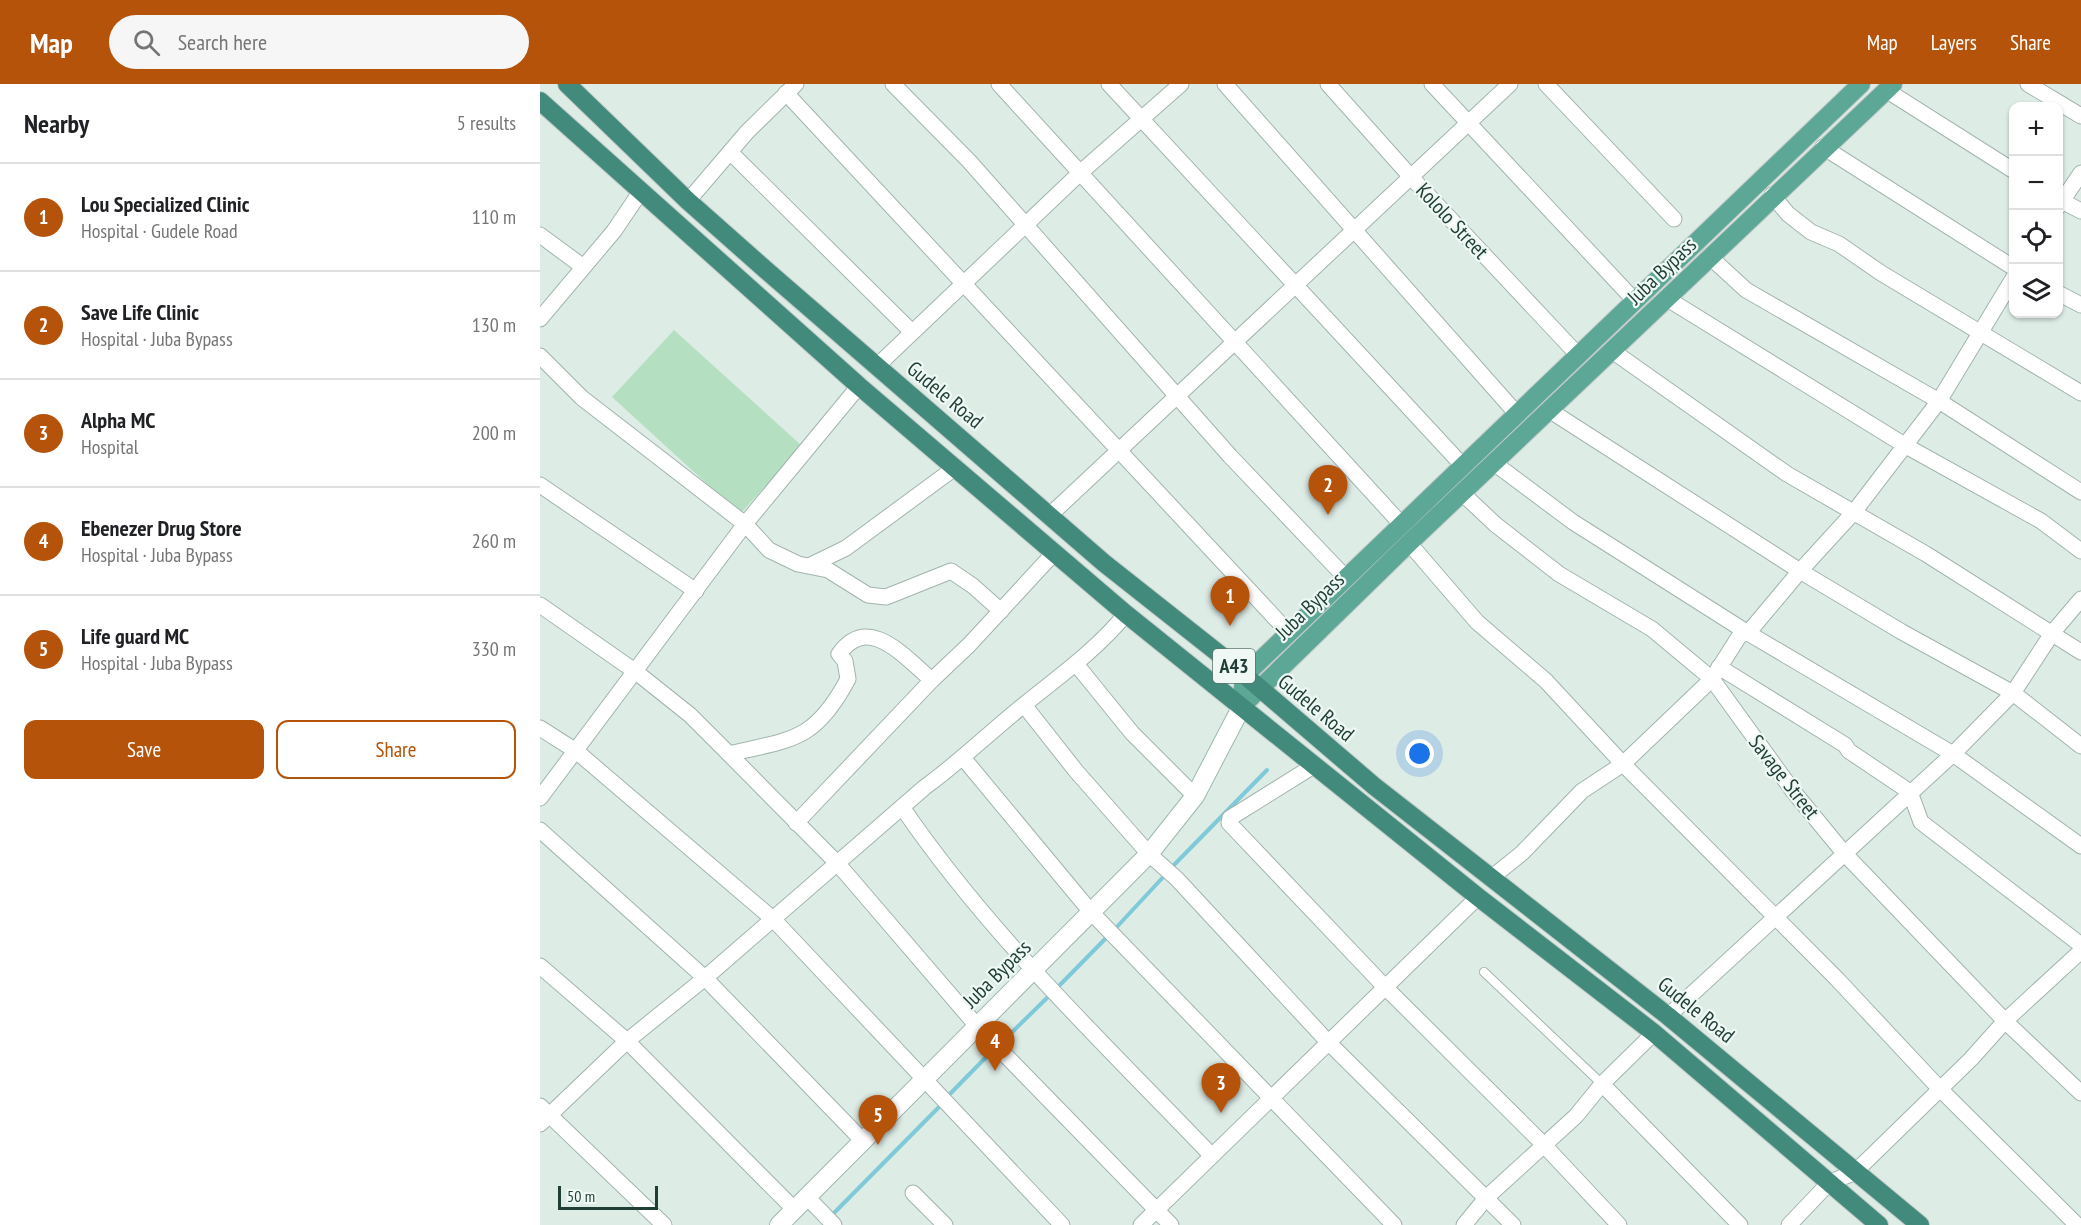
<!DOCTYPE html>
<html lang="en">
<head>
<meta charset="utf-8">
<style>
  :root { --surface:#fff; --page:#f6f6f6; --text:#202124; --muted:#757577; --line:#e0e0e0; --accent:#b45309 }
  body { margin:0; font-family:"PT Sans Narrow",sans-serif; background:var(--page); color:var(--text) }
  .controls { position:absolute; right:18px; top:18px; display:grid; overflow:hidden; border-radius:12px; box-shadow:0 2px 4px #0004 }
  .controls button { width:54px; height:54px; display:grid; place-items:center; padding:0; border:0; border-bottom:2px solid var(--line); background:var(--surface); color:var(--text); font:30px sans-serif }
  .scale { position:absolute; left:18px; bottom:15px; width:100px; box-sizing:border-box; padding-left:6px; border:3px solid #1e3e36; border-top:0; font-size:16px; line-height:21px; white-space:nowrap; color:#1e3e36; -webkit-text-stroke:4px #eff8f4; paint-order:stroke }
  .you { position:absolute; left:880px; top:670px; width:21px; height:21px; margin:-15px; border:4px solid #fff; border-radius:50%; background:#1a73e8; box-shadow:0 0 0 9px #1a73e833 }
  .badge { display:grid; place-items:center; width:39px; height:39px; border-radius:50%; background:var(--accent); color:#fff; font-size:20px; font-weight:700 }
  .pin { position:absolute; translate:-50% -50px; filter:drop-shadow(0 2px 3px #0008) }
  .pin::after { content:''; position:absolute; top:32px; width:21px; height:18px; background:inherit; clip-path:polygon(0 0,100% 0,50% 100%) }
  .list { margin:0; padding:0; list-style:none }
  h2 { display:flex; justify-content:space-between; align-items:center; height:78px; margin:0; padding:0 24px; font-size:26px }
  h2 small { font-size:20px; font-weight:400; color:var(--muted) }
  .list li { display:grid; grid-template-columns:39px 1fr auto; gap:18px; align-items:center; box-sizing:border-box; height:108px; padding:0 24px; border-top:2px solid var(--line) }
  .list b { display:block; font-size:22px; white-space:nowrap }
  .list p { margin:0; font-size:20px; white-space:nowrap; color:var(--muted) }
  .list em { font-size:20px; font-style:normal; color:var(--muted) }
  .actions { display:flex; gap:12px; padding:18px 24px }
  .actions a { flex:1; padding:14px 0; border:2px solid var(--accent); border-radius:12px; text-align:center; font-size:21px; color:var(--accent) }
  .actions .main { background:var(--accent); color:#fff }
  .icon { flex:none; width:33px; height:33px; fill:none; stroke:currentColor; stroke-width:2; stroke-linecap:round; stroke-linejoin:round }
  .map { position:relative; flex:none; width:1541px; height:1141px; overflow:hidden }
  header { display:flex; align-items:center; gap:36px; box-sizing:border-box; height:84px; padding:0 30px; background:var(--accent); color:#fff }
  header strong { font-size:28px }
  nav { display:flex; gap:33px; margin-inline-start:auto; font-size:21px }
  .search { width:420px; height:54px; background:var(--page); display:flex; align-items:center; gap:15px; box-sizing:border-box; padding:0 21px; border-radius:33px; color:var(--muted); font-size:22px }
  main { display:flex }
  aside { flex:1; background:var(--surface) }
  .map>svg:first-child { display:block }
  .green { fill:#b4e0c1 }
  .lines { fill:none; stroke-linecap:round; stroke-linejoin:round }
  .stream { stroke:#7fc9d8; stroke-width:4 }
  .service-casing { stroke:#a1b4ae; stroke-width:10 }
  .minor-casing { stroke:#a1b4ae; stroke-width:17 }
  .secondary-casing { stroke:#9cb9af; stroke-width:20 }
  .primary-casing { stroke:#c0c9c7; stroke-width:20 }
  .trunk-casing { stroke:#c0c9c7; stroke-width:20 }
  .service { stroke:#fff; stroke-width:8 }
  .minor { stroke:#fff; stroke-width:15 }
  .secondary { stroke:#fff; stroke-width:18 }
  .primary { stroke:#5da796; stroke-width:18 }
  .trunk { stroke:#428a7b; stroke-width:18 }
  .labels { text-anchor:middle; stroke-width:4.5; stroke-linejoin:round; paint-order:stroke }
  .shield { fill:#eff8f4; stroke:#5d766f; stroke-width:1.5 }
  .shield-label { font-size:20px; font-weight:bold; fill:#1e3e36 }
  .street-label { font-size:21px; fill:#1e3e36; stroke:#eff8f4 }
</style>
</head>
<body>
<header>
<strong>Map</strong>
<div class="search"><svg class="icon" aria-label="search" viewBox="0 0 24 24"><circle cx="10" cy="10" r="6"/><path d="M15 15l6 6"/></svg>Search here</div>
<nav><a>Map</a><a>Layers</a><a>Share</a></nav>
</header>
<main>
<aside>
<h2>Nearby<small>5 results</small></h2>
<ul class="list">
<li><span class="badge">1</span><div><b>Lou Specialized Clinic</b><p>Hospital · Gudele Road</p></div><em>110 m</em></li>
<li><span class="badge">2</span><div><b>Save Life Clinic</b><p>Hospital · Juba Bypass</p></div><em>130 m</em></li>
<li><span class="badge">3</span><div><b>Alpha MC</b><p>Hospital</p></div><em>200 m</em></li>
<li><span class="badge">4</span><div><b>Ebenezer Drug Store</b><p>Hospital · Juba Bypass</p></div><em>260 m</em></li>
<li><span class="badge">5</span><div><b>Life guard MC</b><p>Hospital · Juba Bypass</p></div><em>330 m</em></li>
</ul>
<div class="actions"><a class="main">Save</a><a>Share</a></div>
</aside>
<div class="map">
<svg width="1541" height="1141" viewBox="0 0 1541 1141">
  <rect width="100%" height="100%" fill="#deece6"/>
  <!-- green -->
  <polygon class="green" points="134,246 262,362 200,430 72,313"/>
  <g class="lines">
    <!-- stream -->
    <g class="stream">
      <polyline points="631,784 727,686"/>
      <polyline points="574,846 626,790"/>
      <polyline points="515,906 569,851"/>
      <polyline points="460,960 510,911"/>
      <polyline points="407,1013 454,965"/>
      <polyline points="290,1133 403,1019"/>
    </g>
    <!-- service casing -->
    <g class="service-casing">
      <polyline id="service" points="944,888 1062,1000"/>
    </g>
    <!-- minor casing -->
    <g class="minor-casing">
      <g id="minor">
        <polyline points="353,0 429,77 690,372 806,494"/>
        <polyline points="459,0 862,441"/>
        <polyline points="569,0 923,382"/>
        <polyline points="685,0 977,330"/>
        <polyline points="788,0 871,93 1038,271"/>
        <polyline points="892,0 1095,217"/>
        <polyline points="1006,0 1134,135"/>
        <polyline points="1488,0 1541,32"/>
        <polyline points="1346,6 1474,87"/>
        <polyline points="246,9 749,549"/>
        <polyline points="1283,63 1474,184"/>
        <polyline points="190,68 372,248"/>
        <polyline points="1232,111 1248,130 1271,148 1299,160 1341,189 1541,309"/>
        <polyline points="1518,115 1541,127"/>
        <polyline points="148,117 207,48 256,0"/>
        <polyline points="1518,123 1541,89"/>
        <polyline points="0,151 42,182"/>
        <polyline points="1169,172 1206,206 1399,317 1541,408"/>
        <polyline points="1518,209 1541,221"/>
        <polyline points="1126,214 1366,362 1501,437 1541,467"/>
        <polyline points="0,235 74,147 101,107"/>
        <polyline points="1071,266 1247,390 1386,470 1541,568"/>
        <polyline points="0,272 42,314 205,440 229,466 258,480 288,486 328,511 346,513 411,487 433,502 461,527"/>
        <polyline points="336,283 541,88 641,0"/>
        <polyline points="1009,326 1260,487 1314,428 1399,317 1474,193"/>
        <polyline points="954,379 1033,438 1208,549 1413,670 1541,762"/>
        <polyline points="0,401 156,507"/>
        <polyline points="923,410 956,441 1019,490 1112,545 1172,595 1253,707 1304,769 1465,937 1541,1009"/>
        <polyline points="510,431 970,0"/>
        <polyline points="869,459 937,538 1006,597 1083,680 1297,895 1400,1005 1537,1141"/>
        <polyline points="271,481 306,464 416,383"/>
        <polyline points="0,521 96,588 150,631 189,670 298,780 437,942 631,1141"/>
        <polyline points="536,580 592,649 655,712"/>
        <polyline points="1179,583 1305,661 1309,667 1370,708 1381,738 1541,861"/>
        <polyline points="484,621 536,687 609,770 637,795 788,958 973,1141"/>
        <polyline points="0,644 36,667 233,835 522,1141"/>
        <path d="M189,670C253,655 275,657 308,595L305,577L299,570C329,528 366,575 392,596"/>
        <polyline points="424,675 551,828 854,1141"/>
        <polyline points="775,681 690,734 689,739 845,903 1003,1060 1079,1141"/>
        <polyline points="0,714 205,440 319,302"/>
        <path d="M362,723C450,852 564,959 672,1072"/>
        <polyline points="256,739 392,596 429,561 514,469"/>
        <polyline points="0,746 165,894 323,1057"/>
        <polyline points="951,794 982,769 1042,707 1083,680 1172,595 1200,551 1208,549 1260,487 1362,548 1473,609 1541,662"/>
        <polyline points="0,882 87,957 254,1125"/>
        <polyline points="1128,932 1413,670 1473,609 1513,548 1541,515"/>
        <polyline points="1062,1000 1200,1141"/>
        <polyline points="0,1022 124,1141"/>
        <path d="M0,1040L87,957L165,894L385,703C421,677 451,647 485,620C521,591 556,566 586,530"/>
        <polyline points="373,1109 405,1141"/>
        <polyline points="267,1113 294,1141"/>
        <polyline points="601,1141 938,813"/>
        <polyline points="924,1141 947,1113 1036,1032 1062,1000 1114,949"/>
        <polyline points="1249,1141 1290,1098 1314,1089 1431,975 1465,937 1541,867"/>
      </g>
    </g>
    <!-- secondary casing -->
    <g class="secondary-casing">
      <polyline id="secondary" points="239,1141 609,770 655,712 702,622"/>
    </g>
    <!-- primary casing -->
    <g class="primary-casing">
      <g id="primary">
        <polyline points="703,605 704,592 1321,0"/>
        <polyline points="702,622 869,459 1353,0"/>
      </g>
    </g>
    <!-- trunk casing -->
    <g class="trunk-casing">
      <g id="trunk">
        <polyline points="27,0 148,117 227,187 564,479 688,577 834,702 1128,932 1380,1141"/>
        <polyline points="0,17 319,302 586,530 938,813 1114,949 1339,1141"/>
      </g>
    </g>
    <!-- service -->
    <use href="#service" class="service"/>
    <!-- minor -->
    <use href="#minor" class="minor"/>
    <!-- secondary -->
    <use href="#secondary" class="secondary"/>
    <!-- primary -->
    <use href="#primary" class="primary"/>
    <!-- trunk -->
    <use href="#trunk" class="trunk"/>
  </g>
  <g class="labels">
    <!-- shield labels -->
    <rect class="shield" x="673" y="565" width="42" height="34" rx="4.5"/>
    <g class="shield-label">
      <text x="694" y="589">A43</text>
    </g>
    <!-- street labels -->
    <g class="street-label">
      <text transform="translate(912 137) rotate(47)" y="7">Kololo Street</text>
      <text transform="translate(1122 187) rotate(-44)" y="7">Juba Bypass</text>
      <text transform="translate(405 311) rotate(40)" y="7">Gudele Road</text>
      <text transform="translate(770 522) rotate(-44)" y="7">Juba Bypass</text>
      <text transform="translate(776 624) rotate(40)" y="7">Gudele Road</text>
      <text transform="translate(1244 693) rotate(52)" y="7">Savage Street</text>
      <text transform="translate(457 890) rotate(-45)" y="7">Juba Bypass</text>
      <text transform="translate(1156 926) rotate(39)" y="7">Gudele Road</text>
    </g>
  </g>
</svg>
<div class="controls">
<button>+</button>
<button>−</button>
<button><svg class="icon" aria-label="locate" viewBox="0 0 24 24"><circle cx="12" cy="12" r="6"/><path d="M12 2v4M12 18v4M2 12h4M18 12h4"/></svg></button>
<button><svg class="icon" aria-label="layers" viewBox="0 0 24 24"><path d="M12 4l9 5-9 5-9-5zM3 14l9 5 9-5"/></svg></button>
</div>
<div class="scale">50 m</div>
<div class="you"></div>
<div class="pin badge" style="left:690px;top:542px">1</div>
<div class="pin badge" style="left:788px;top:431px">2</div>
<div class="pin badge" style="left:681px;top:1029px">3</div>
<div class="pin badge" style="left:455px;top:987px">4</div>
<div class="pin badge" style="left:338px;top:1061px">5</div>
</div>
</main>
</body>
</html>
